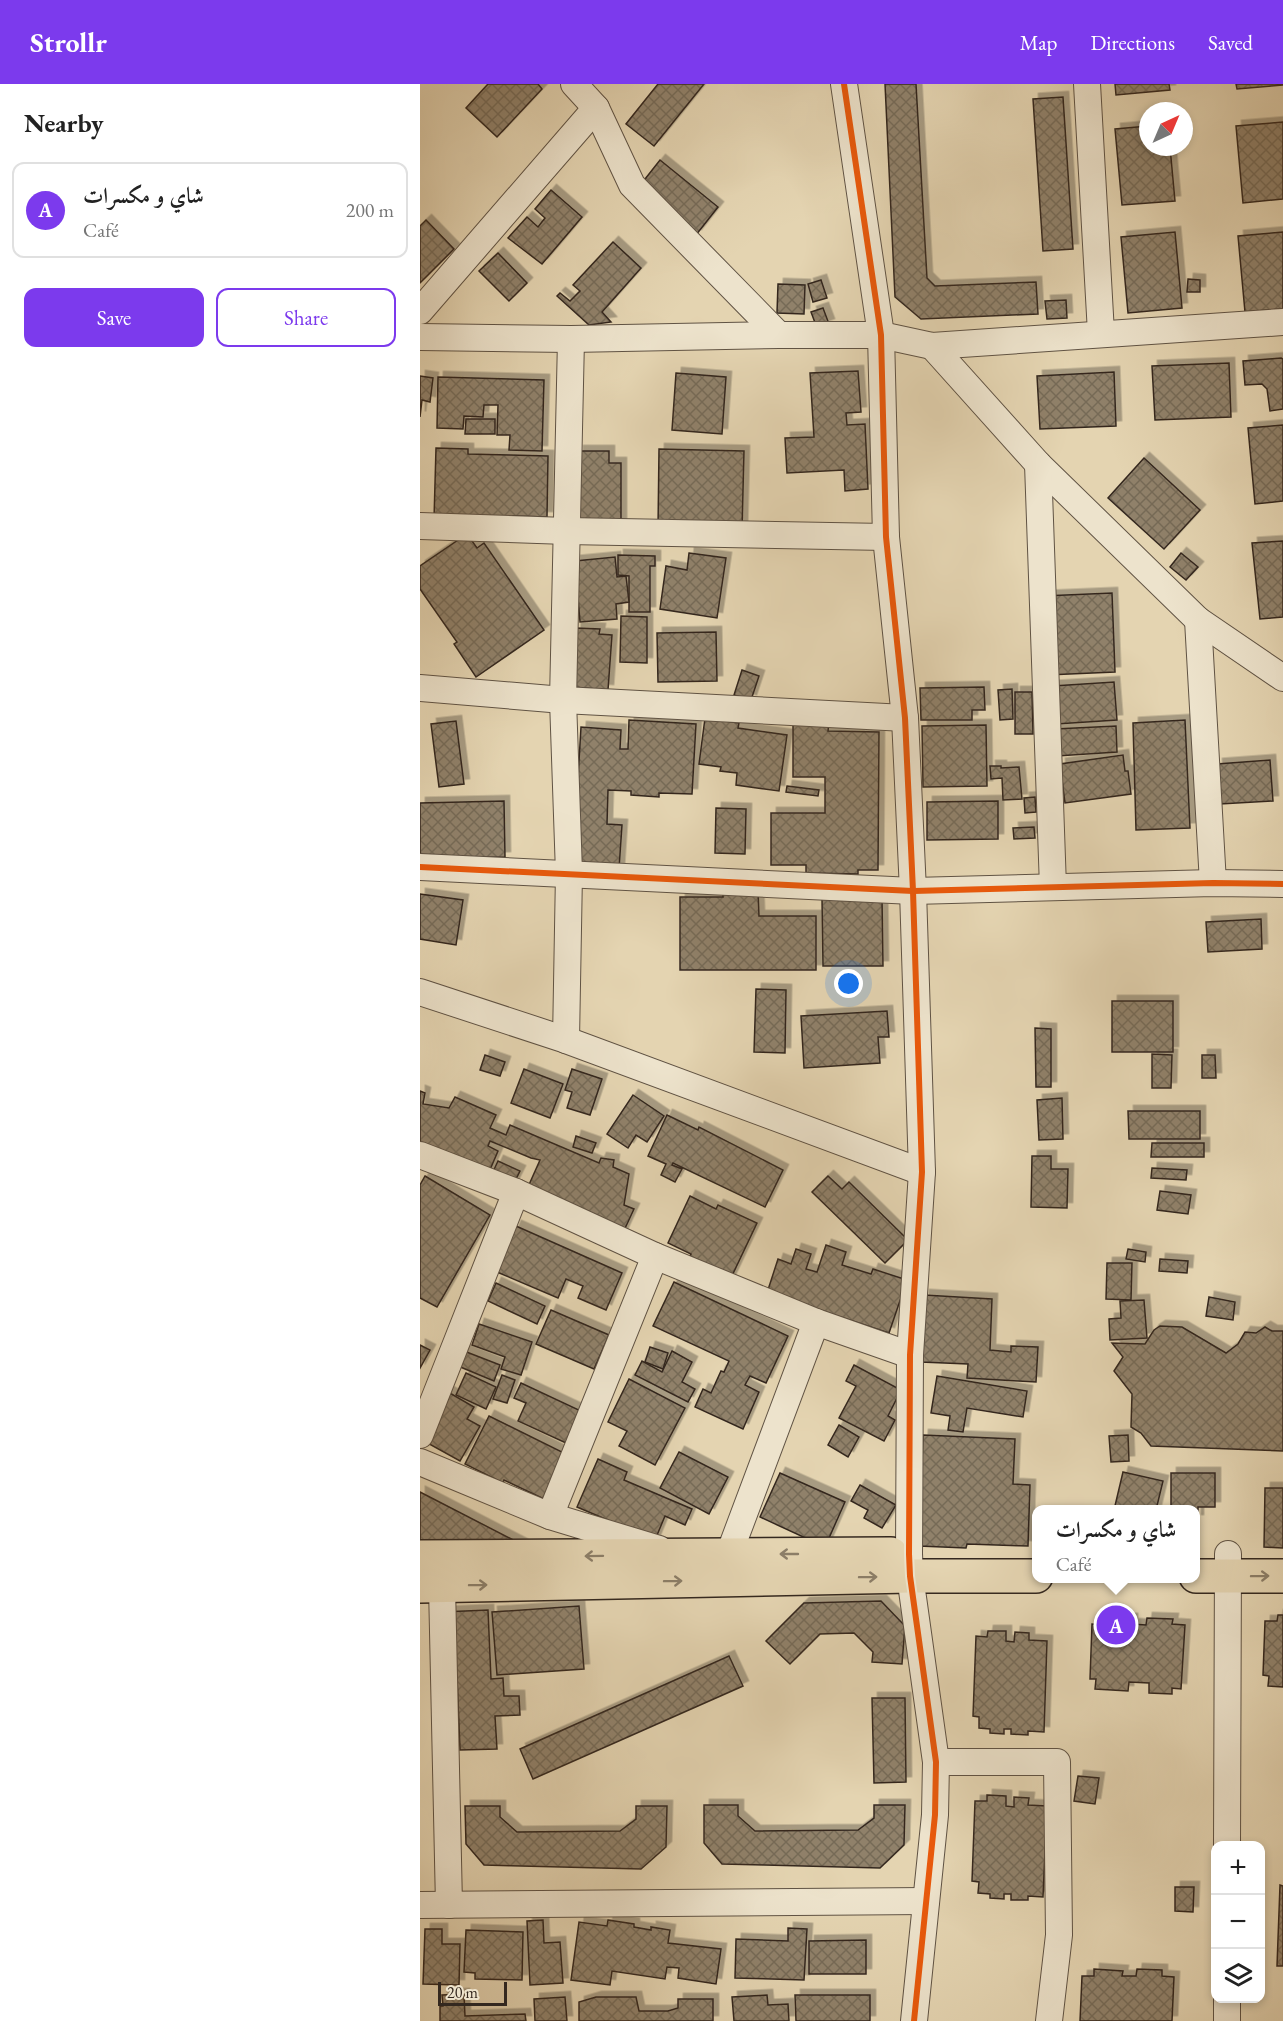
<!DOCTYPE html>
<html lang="en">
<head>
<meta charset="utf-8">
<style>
  :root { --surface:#fff; --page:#f6f6f6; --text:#222; --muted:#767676; --line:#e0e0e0; --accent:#7c3aed }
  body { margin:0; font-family:"EB Garamond",Amiri,serif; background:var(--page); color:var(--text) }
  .controls { position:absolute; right:18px; bottom:18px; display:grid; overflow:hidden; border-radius:12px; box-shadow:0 3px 9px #0003 }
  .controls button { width:54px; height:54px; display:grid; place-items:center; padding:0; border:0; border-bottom:2px solid var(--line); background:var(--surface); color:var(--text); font:30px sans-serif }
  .compass { position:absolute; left:719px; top:18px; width:54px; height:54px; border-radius:50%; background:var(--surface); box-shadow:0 3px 9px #0003; rotate:44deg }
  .scale { position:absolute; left:18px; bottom:15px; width:69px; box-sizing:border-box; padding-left:6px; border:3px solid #34281f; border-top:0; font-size:16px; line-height:21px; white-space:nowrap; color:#34281f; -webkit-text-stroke:4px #ede3cc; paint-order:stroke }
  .you { position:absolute; left:429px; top:900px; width:21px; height:21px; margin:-15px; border:4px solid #fff; border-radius:50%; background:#1a73e8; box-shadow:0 0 0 9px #1a73e833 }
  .badge { display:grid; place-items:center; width:39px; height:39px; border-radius:50%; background:var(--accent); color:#fff; font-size:20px; font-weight:700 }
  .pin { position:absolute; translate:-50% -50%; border:3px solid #fff; box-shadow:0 2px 6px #0006 }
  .popup { position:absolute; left:612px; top:1421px; width:168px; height:78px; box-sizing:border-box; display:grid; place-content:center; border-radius:12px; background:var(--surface); filter:drop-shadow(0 2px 4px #0005); font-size:20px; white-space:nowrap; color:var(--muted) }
  .popup b { font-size:22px; color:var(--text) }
  .popup::after { content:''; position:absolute; left:50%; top:100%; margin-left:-12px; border:12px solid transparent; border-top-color:var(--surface) }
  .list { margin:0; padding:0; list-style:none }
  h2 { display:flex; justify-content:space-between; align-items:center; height:78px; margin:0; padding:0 24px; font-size:26px }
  h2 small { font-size:20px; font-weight:400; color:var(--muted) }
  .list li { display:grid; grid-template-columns:39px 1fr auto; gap:18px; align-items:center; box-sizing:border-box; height:96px; margin:0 12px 12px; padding:0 12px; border:2px solid var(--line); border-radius:12px }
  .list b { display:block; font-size:22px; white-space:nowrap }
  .list p { margin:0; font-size:20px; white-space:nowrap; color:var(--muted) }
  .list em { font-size:20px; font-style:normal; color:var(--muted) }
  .actions { display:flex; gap:12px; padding:18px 24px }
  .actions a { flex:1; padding:14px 0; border:2px solid var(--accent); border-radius:12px; text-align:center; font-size:21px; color:var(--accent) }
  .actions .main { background:var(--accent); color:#fff }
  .icon { flex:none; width:33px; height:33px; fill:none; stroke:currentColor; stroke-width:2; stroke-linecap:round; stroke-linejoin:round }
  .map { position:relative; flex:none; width:863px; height:1937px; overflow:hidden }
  header { display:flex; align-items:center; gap:36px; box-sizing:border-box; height:84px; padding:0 30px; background:var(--accent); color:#fff }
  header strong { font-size:28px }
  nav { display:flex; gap:33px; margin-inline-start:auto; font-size:21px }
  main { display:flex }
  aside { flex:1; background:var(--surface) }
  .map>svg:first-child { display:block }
  .building { fill:url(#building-cross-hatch); stroke:#34281f; stroke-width:1.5; filter:url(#shadow) }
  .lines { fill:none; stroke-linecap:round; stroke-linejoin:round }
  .minor-casing { stroke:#605344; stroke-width:28 }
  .primary-casing { stroke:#34281f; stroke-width:36 }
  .minor { stroke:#ede3cc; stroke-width:26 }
  .primary { stroke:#e4d4b1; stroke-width:33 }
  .cycleway-casing { stroke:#ede3cc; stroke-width:10 }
  .cycleway { stroke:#e8590c; stroke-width:6 }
  .oneway { stroke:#8c7e68 }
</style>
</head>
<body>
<header>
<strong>Strollr</strong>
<nav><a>Map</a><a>Directions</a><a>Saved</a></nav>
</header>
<main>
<aside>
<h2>Nearby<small></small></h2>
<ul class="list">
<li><span class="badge">A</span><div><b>شاي و مكسرات</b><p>Café</p></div><em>200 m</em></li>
</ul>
<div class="actions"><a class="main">Save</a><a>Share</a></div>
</aside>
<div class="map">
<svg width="863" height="1937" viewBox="0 0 863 1937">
  <defs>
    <pattern id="building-cross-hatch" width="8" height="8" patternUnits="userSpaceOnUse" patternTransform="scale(1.5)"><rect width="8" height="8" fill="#90816b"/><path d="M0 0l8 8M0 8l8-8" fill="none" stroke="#766a57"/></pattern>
    <filter id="shadow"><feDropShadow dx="5.5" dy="-5.5" stdDeviation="0" flood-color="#0004"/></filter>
  </defs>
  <rect width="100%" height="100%" fill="#e4d4b1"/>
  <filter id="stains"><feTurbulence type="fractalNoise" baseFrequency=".00333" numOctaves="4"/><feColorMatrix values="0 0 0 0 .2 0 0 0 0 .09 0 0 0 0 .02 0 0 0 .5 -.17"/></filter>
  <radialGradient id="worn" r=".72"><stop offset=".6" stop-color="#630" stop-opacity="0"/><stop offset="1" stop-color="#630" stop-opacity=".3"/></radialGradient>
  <!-- building -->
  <g class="building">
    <polygon points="68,0 118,0 122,5 77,53 46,24"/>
    <polygon points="238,0 284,0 234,62 206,40"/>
    <polygon points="465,0 496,0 507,194 515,202 616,198 618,230 501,235 475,213"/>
    <polygon points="695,0 749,0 750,6 696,11"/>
    <polygon points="816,0 863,0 863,1 817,5"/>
    <polygon points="643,13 653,165 623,167 613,15"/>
    <polygon points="863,38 863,115 823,119 816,42"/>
    <polygon points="728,42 728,63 750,63 755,117 702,121 695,45"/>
    <polygon points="240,76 298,123 276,151 218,104"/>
    <polygon points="131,106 162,133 122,180 88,154 107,133 118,143 125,134 115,125"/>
    <polygon points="6,136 34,165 0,199 0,142"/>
    <polygon points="755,148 762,224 708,229 701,153"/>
    <polygon points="863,148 863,225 825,228 818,152"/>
    <polygon points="193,158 221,184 182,228 191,238 169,241 137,212 140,209 150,217 160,207 153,201"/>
    <polygon points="78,169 107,199 89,217 59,187"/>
    <polygon points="768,195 780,196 780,208 767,208"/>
    <polygon points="401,196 407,214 393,218 388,200"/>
    <polygon points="358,200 385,201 384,230 357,229"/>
    <polygon points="646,216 647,234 627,235 625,217"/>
    <polygon points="403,224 409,240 397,244 391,228"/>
    <polygon points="861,274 863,275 863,325 850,327 847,305 842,300 825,301 823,277"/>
    <polygon points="809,279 811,333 735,336 732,282"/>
    <polygon points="438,287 441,328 426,329 427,341 445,340 448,405 425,407 424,386 367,389 365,354 394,353 390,289"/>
    <polygon points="694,288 696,342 620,345 617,292"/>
    <polygon points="256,289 306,293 302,350 252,346"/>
    <polygon points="0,292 13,294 10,318 2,316 0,333"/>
    <polygon points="18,293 124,296 122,367 89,366 90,351 77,351 78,321 64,321 63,333 44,332 43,345 17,344"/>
    <polygon points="46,335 75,335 75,350 45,350"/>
    <polygon points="863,341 863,417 835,420 828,344"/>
    <polygon points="16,364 48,365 48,370 128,372 127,433 93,432 93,437 14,435"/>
    <polygon points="239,365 324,367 322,446 238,444"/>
    <polygon points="158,367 189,367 189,379 201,379 201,444 159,444"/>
    <polygon points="724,374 780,426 744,465 688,414"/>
    <polygon points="47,450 57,464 64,459 124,546 56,593 34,560 37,558 0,505 0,482"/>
    <polygon points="863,457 863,533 840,535 832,459"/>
    <polygon points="269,469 306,474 297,534 240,525 246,482 267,486"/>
    <polygon points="761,469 778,483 766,496 750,483"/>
    <polygon points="198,471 235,472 235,482 230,482 230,528 209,528 209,492 198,491"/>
    <polygon points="195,473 197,493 206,492 209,518 196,520 197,535 160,538 155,477"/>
    <polygon points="692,509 695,588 627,591 623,512"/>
    <polygon points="201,532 227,533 227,579 200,578"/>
    <polygon points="156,544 180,545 179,550 192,551 188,606 152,603"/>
    <polygon points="296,548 297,597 238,598 237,549"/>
    <polygon points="322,586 339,592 331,616 314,611"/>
    <polygon points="694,598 697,636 636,640 633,602"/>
    <polygon points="564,603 565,626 552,626 552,636 501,636 500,604"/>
    <polygon points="592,605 593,635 580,636 578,606"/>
    <polygon points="595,608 612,608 613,650 595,650"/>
    <polygon points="285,634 319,639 318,644 367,651 359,707 316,701 317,689 300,687 301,683 279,680"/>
    <polygon points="209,636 276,640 272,710 239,709 239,713 211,711 211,707 188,706 187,740 202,741 199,785 160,783 161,761 154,761 161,643 201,646 200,665 208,665"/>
    <polygon points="765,636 770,744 716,746 713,639"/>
    <polygon points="36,637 44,700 19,703 11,640"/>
    <polygon points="373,638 409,638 408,647 459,648 458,786 438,786 438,790 386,789 386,781 351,781 351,729 405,729 405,693 373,693"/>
    <polygon points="566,641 567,702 503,703 502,642"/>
    <polygon points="696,642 697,668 637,672 635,645"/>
    <polygon points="703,671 705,687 708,687 711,710 645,719 640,680"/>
    <polygon points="850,676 853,717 800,720 797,680"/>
    <polygon points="570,682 581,682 581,684 599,683 602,715 583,716 582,694 571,695"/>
    <polygon points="367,702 399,706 398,712 366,708"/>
    <polygon points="615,713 616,728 605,729 604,714"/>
    <polygon points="84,717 85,773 34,774 0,788 0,719"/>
    <polygon points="578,717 578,755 507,756 507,718"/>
    <polygon points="296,724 326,725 325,770 295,769"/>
    <polygon points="614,743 615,754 594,755 593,744"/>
    <polygon points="303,806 338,806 339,832 396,832 396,886 260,886 260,813 303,813"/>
    <polygon points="0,810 43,816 36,861 0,855"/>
    <polygon points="462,814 463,882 403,882 402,815"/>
    <polygon points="841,835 842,865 788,868 786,838"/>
    <polygon points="336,905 366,906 365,969 334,968"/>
    <rect x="692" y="917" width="61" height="51"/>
    <polygon points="467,927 469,953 458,953 460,979 384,984 381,932"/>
    <polygon points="615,944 631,945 631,1003 616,1003"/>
    <polygon points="732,970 752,971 751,1004 732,1004"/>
    <polygon points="65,971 85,978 80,992 60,986"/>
    <polygon points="782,971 795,971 796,994 782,994"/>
    <polygon points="104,985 143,1000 130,1034 91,1019"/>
    <polygon points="152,985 182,995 170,1031 147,1024 152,1008 145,1006"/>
    <polygon points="0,1007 5,1009 3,1020 29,1024 35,1013 76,1031 70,1044 86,1051 90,1041 179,1079 181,1074 194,1076 193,1083 209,1090 204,1121 214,1125 201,1153 108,1103 120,1076 111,1074 70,1057 68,1062 78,1067 66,1095 0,1066"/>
    <polygon points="213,1011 244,1032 227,1058 216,1051 208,1064 187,1050"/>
    <polygon points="642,1014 643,1055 619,1056 617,1016"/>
    <polygon points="708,1027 780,1027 780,1055 709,1055"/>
    <polygon points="247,1031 278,1046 279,1043 363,1086 345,1123 253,1079 252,1081 262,1085 255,1098 241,1091 246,1080 228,1072"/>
    <polygon points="156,1052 176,1059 172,1069 153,1063"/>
    <polygon points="732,1059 784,1059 784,1073 731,1073"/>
    <polygon points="612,1072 631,1072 631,1085 648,1085 647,1124 611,1123"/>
    <polygon points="78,1077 100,1087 93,1101 71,1092"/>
    <polygon points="732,1084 767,1086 766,1096 731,1094"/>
    <polygon points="5,1092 70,1131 17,1223 0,1214 0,1101"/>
    <polygon points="408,1092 422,1105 429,1098 488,1156 465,1179 392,1108"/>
    <polygon points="740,1107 771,1111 768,1130 737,1126"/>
    <polygon points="270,1112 296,1125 298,1121 337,1139 310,1196 268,1176 271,1170 248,1159"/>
    <polygon points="96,1142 202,1189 186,1226 158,1214 163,1202 146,1195 138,1214 77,1188"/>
    <polygon points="406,1161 426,1168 422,1181 451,1190 453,1185 487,1196 469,1249 384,1221 346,1212 358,1175 371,1180 376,1165 391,1170 386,1185 397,1188"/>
    <polygon points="708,1165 726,1168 725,1178 706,1175"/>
    <polygon points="740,1175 768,1177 767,1189 739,1187"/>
    <polygon points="687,1179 712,1179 711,1216 686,1215"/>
    <polygon points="254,1198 368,1252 346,1299 330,1292 325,1301 339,1308 323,1345 275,1323 283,1305 291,1309 301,1287 304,1288 309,1277 233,1242"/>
    <polygon points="76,1199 125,1222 117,1240 68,1217"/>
    <polygon points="504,1211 572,1215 570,1266 591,1268 591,1262 618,1263 616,1298 547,1294 548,1280 501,1278"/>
    <polygon points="789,1213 815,1218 813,1236 786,1232"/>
    <polygon points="724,1216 727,1254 690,1256 689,1235 701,1234 700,1217"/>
    <polygon points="131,1226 189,1251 174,1285 116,1260"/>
    <polygon points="59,1240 112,1258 101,1291 81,1285 85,1273 52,1261"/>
    <polygon points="740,1242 762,1243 806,1269 818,1260 825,1248 836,1249 845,1243 852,1247 863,1247 863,1367 731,1362 721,1349 711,1343 712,1310 694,1287 703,1273 692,1259 725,1260 734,1246"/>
    <polygon points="0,1261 10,1266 0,1284"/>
    <polygon points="230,1263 248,1269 243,1285 225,1278"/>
    <polygon points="44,1267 80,1281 74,1297 38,1282"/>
    <polygon points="252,1267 272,1278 262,1298 275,1305 268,1318 215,1291 222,1277 242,1288"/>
    <polygon points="434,1281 481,1306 468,1332 475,1336 464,1357 419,1334 436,1302 426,1297"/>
    <polygon points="46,1289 76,1303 66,1325 36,1311"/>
    <polygon points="82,1291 95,1296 87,1319 73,1315"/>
    <polygon points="517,1292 607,1307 603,1333 547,1324 543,1348 528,1346 530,1332 511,1329"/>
    <polygon points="209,1295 265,1324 235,1381 199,1362 207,1347 188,1338"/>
    <polygon points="101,1299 161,1327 146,1359 98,1337 106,1319 94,1314"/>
    <polygon points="28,1308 54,1323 47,1335 60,1342 40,1377 2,1356"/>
    <polygon points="69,1332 146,1370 124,1415 84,1396 83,1399 45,1380"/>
    <polygon points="419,1341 439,1353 428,1373 408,1361"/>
    <polygon points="503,1351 595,1355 593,1400 610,1401 608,1462 547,1460 546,1464 499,1462"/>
    <polygon points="708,1351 709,1377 691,1378 689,1352"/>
    <polygon points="259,1368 308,1393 289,1430 240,1404"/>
    <polygon points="178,1375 207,1388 204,1396 272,1425 265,1441 245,1432 235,1456 157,1423"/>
    <polygon points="703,1388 743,1397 736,1426 694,1426"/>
    <polygon points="360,1389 425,1418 405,1463 340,1433"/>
    <polygon points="751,1389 795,1389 795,1423 778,1423 778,1436 776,1436 776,1426 751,1426"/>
    <polygon points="440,1401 476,1421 462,1444 444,1434 448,1426 431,1417"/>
    <polygon points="845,1404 863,1404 863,1464 844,1463"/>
    <polygon points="0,1408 101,1460 0,1465"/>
    <polygon points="461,1517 485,1542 482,1580 452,1578 453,1568 434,1549 400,1550 370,1580 346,1557 384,1519"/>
    <polygon points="159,1522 164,1585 77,1591 72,1528"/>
    <polygon points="68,1526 71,1595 83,1594 84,1612 99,1612 100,1631 75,1632 77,1665 40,1666 37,1594 25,1595 22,1528"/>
    <polygon points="858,1531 863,1531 863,1603 848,1602 849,1592 843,1591 845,1537 857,1537"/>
    <polygon points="685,1534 712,1535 712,1540 726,1541 727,1534 753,1535 752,1540 765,1541 761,1605 752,1604 752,1610 729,1609 729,1599 709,1598 708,1607 675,1605 676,1595 670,1595 672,1540 684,1541"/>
    <polygon points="568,1547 586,1547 586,1557 594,1558 595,1548 609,1549 609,1556 627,1557 624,1648 608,1647 608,1651 591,1650 591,1645 584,1645 584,1650 570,1649 570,1645 559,1644 559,1633 553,1632 556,1552 567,1553"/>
    <polygon points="309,1572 323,1602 113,1695 100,1665"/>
    <polygon points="452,1614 485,1614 486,1698 454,1699"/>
    <polygon points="658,1692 679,1694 675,1720 654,1717"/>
    <polygon points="567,1711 586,1712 586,1722 594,1723 594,1713 609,1714 608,1721 627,1722 623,1813 608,1812 608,1816 591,1816 591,1810 584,1810 584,1815 570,1814 570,1810 558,1809 559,1798 552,1797 555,1717 567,1717"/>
    <polygon points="284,1721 318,1721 318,1732 335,1747 438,1746 454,1734 454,1721 485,1721 484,1761 460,1784 302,1780 284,1759"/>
    <polygon points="45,1722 80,1722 80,1733 97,1748 200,1747 216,1735 216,1722 247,1722 246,1763 221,1785 64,1781 46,1760"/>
    <polygon points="860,1801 863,1802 863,1882 857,1882"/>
    <polygon points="755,1803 774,1803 773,1828 755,1827"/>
    <polygon points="123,1836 124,1859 140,1858 143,1899 110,1901 107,1837"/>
    <polygon points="188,1836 214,1840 214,1843 231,1846 231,1843 250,1846 248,1859 301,1865 296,1900 258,1894 259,1884 247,1883 245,1895 192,1887 190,1901 151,1896 159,1838 187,1842"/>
    <polygon points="368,1844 387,1845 384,1896 315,1894 316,1855 368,1857"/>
    <polygon points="5,1845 22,1845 22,1860 40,1860 39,1901 3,1900"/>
    <polygon points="46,1846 103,1848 102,1896 55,1895 55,1889 44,1888"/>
    <polygon points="446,1856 446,1890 389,1890 389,1857"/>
    <polygon points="674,1885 703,1887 702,1892 716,1892 717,1885 742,1886 742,1892 754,1893 752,1937 660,1937 662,1892 674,1892"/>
    <polygon points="44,1910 45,1932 105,1930 106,1937 20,1937 20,1922 23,1922 22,1911"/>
    <polygon points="347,1911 348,1921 368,1920 369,1937 314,1937 312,1913"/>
    <polygon points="375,1911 450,1911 450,1937 376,1937"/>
    <polygon points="145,1913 147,1937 115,1937 114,1915"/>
    <polygon points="176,1913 216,1913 219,1927 248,1927 258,1924 258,1915 293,1915 293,1937 159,1937 159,1918"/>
  </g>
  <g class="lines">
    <!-- minor casing -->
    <g class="minor-casing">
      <g id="minor">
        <polyline points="154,0 176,24 212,101 359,251 461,251 512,262 863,238"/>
        <polyline points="424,0 461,251 466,453 485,634 493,807 502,1088 490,1271 489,1470 490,1492 516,1678 515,1731 494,1937"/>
        <polyline points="667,0 681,249"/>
        <polyline points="0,227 176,24"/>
        <polyline points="0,253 151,255 359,251"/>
        <polyline points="512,262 618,380 778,536 863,594"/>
        <polyline points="618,380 633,803"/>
        <polyline points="0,442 147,447 466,453"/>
        <polyline points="778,536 793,799"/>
        <polyline points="0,604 143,616 485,634"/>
        <polyline points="0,783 493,807 793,799 863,800"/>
        <polyline points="0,908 146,956 502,1088"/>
        <polyline points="146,956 149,789 143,616 151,255"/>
        <polyline points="0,1071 96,1108 235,1172 396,1238 490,1271"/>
        <polyline points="0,1351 96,1108"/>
        <polyline points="0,1378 130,1432 239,1465"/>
        <polyline points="130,1432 235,1172"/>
        <polyline points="309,1470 396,1238"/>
        <polyline points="22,1502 29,1821"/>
        <polyline points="516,1678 637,1678 639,1851 629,1937"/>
        <polyline points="807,1762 808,1470"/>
        <polyline points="0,1821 506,1817"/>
        <polyline points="807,1937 807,1914"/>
      </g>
    </g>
    <!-- primary casing -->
    <g class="primary-casing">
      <g id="primary">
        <polyline points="0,1473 471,1470"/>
        <polyline points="776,1492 863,1492"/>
        <polyline points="0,1502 490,1492 616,1492"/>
      </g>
    </g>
    <!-- minor -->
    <use href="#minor" class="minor"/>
    <!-- primary -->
    <use href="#primary" class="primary"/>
    <!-- cycleway casing -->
    <g class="cycleway-casing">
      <g id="cycleway">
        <polyline points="424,0 461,251 466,453 485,634 493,807 502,1088 490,1271 489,1470 490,1492 516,1678 515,1731 494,1937"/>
        <polyline points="0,783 493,807 793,799 863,800"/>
      </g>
    </g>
    <!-- cycleway -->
    <use href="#cycleway" class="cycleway"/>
  </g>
  <!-- one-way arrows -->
  <defs><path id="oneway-shaft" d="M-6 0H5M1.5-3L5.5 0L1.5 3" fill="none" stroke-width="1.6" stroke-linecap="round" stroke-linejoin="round" transform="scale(1.5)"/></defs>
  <g class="oneway">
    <use href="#oneway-shaft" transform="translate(369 1470) rotate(-180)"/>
    <use href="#oneway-shaft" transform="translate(174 1472) rotate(179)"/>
    <use href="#oneway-shaft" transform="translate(840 1492) rotate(-1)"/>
    <use href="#oneway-shaft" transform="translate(448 1493) rotate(-1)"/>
    <use href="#oneway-shaft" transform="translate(253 1497) rotate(-1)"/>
    <use href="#oneway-shaft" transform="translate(58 1501) rotate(-1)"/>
  </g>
  <rect width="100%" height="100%" filter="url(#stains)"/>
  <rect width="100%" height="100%" fill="url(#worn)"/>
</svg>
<div class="controls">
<button>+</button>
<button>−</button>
<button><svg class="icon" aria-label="layers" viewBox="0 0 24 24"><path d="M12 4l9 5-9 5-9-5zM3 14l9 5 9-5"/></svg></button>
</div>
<svg class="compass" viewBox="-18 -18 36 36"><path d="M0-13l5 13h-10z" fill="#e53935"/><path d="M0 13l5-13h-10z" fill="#767676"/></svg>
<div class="scale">20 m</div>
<div class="you"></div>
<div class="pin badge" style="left:696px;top:1541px">A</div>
<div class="popup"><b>شاي و مكسرات</b>Café</div>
</div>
</main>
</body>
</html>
